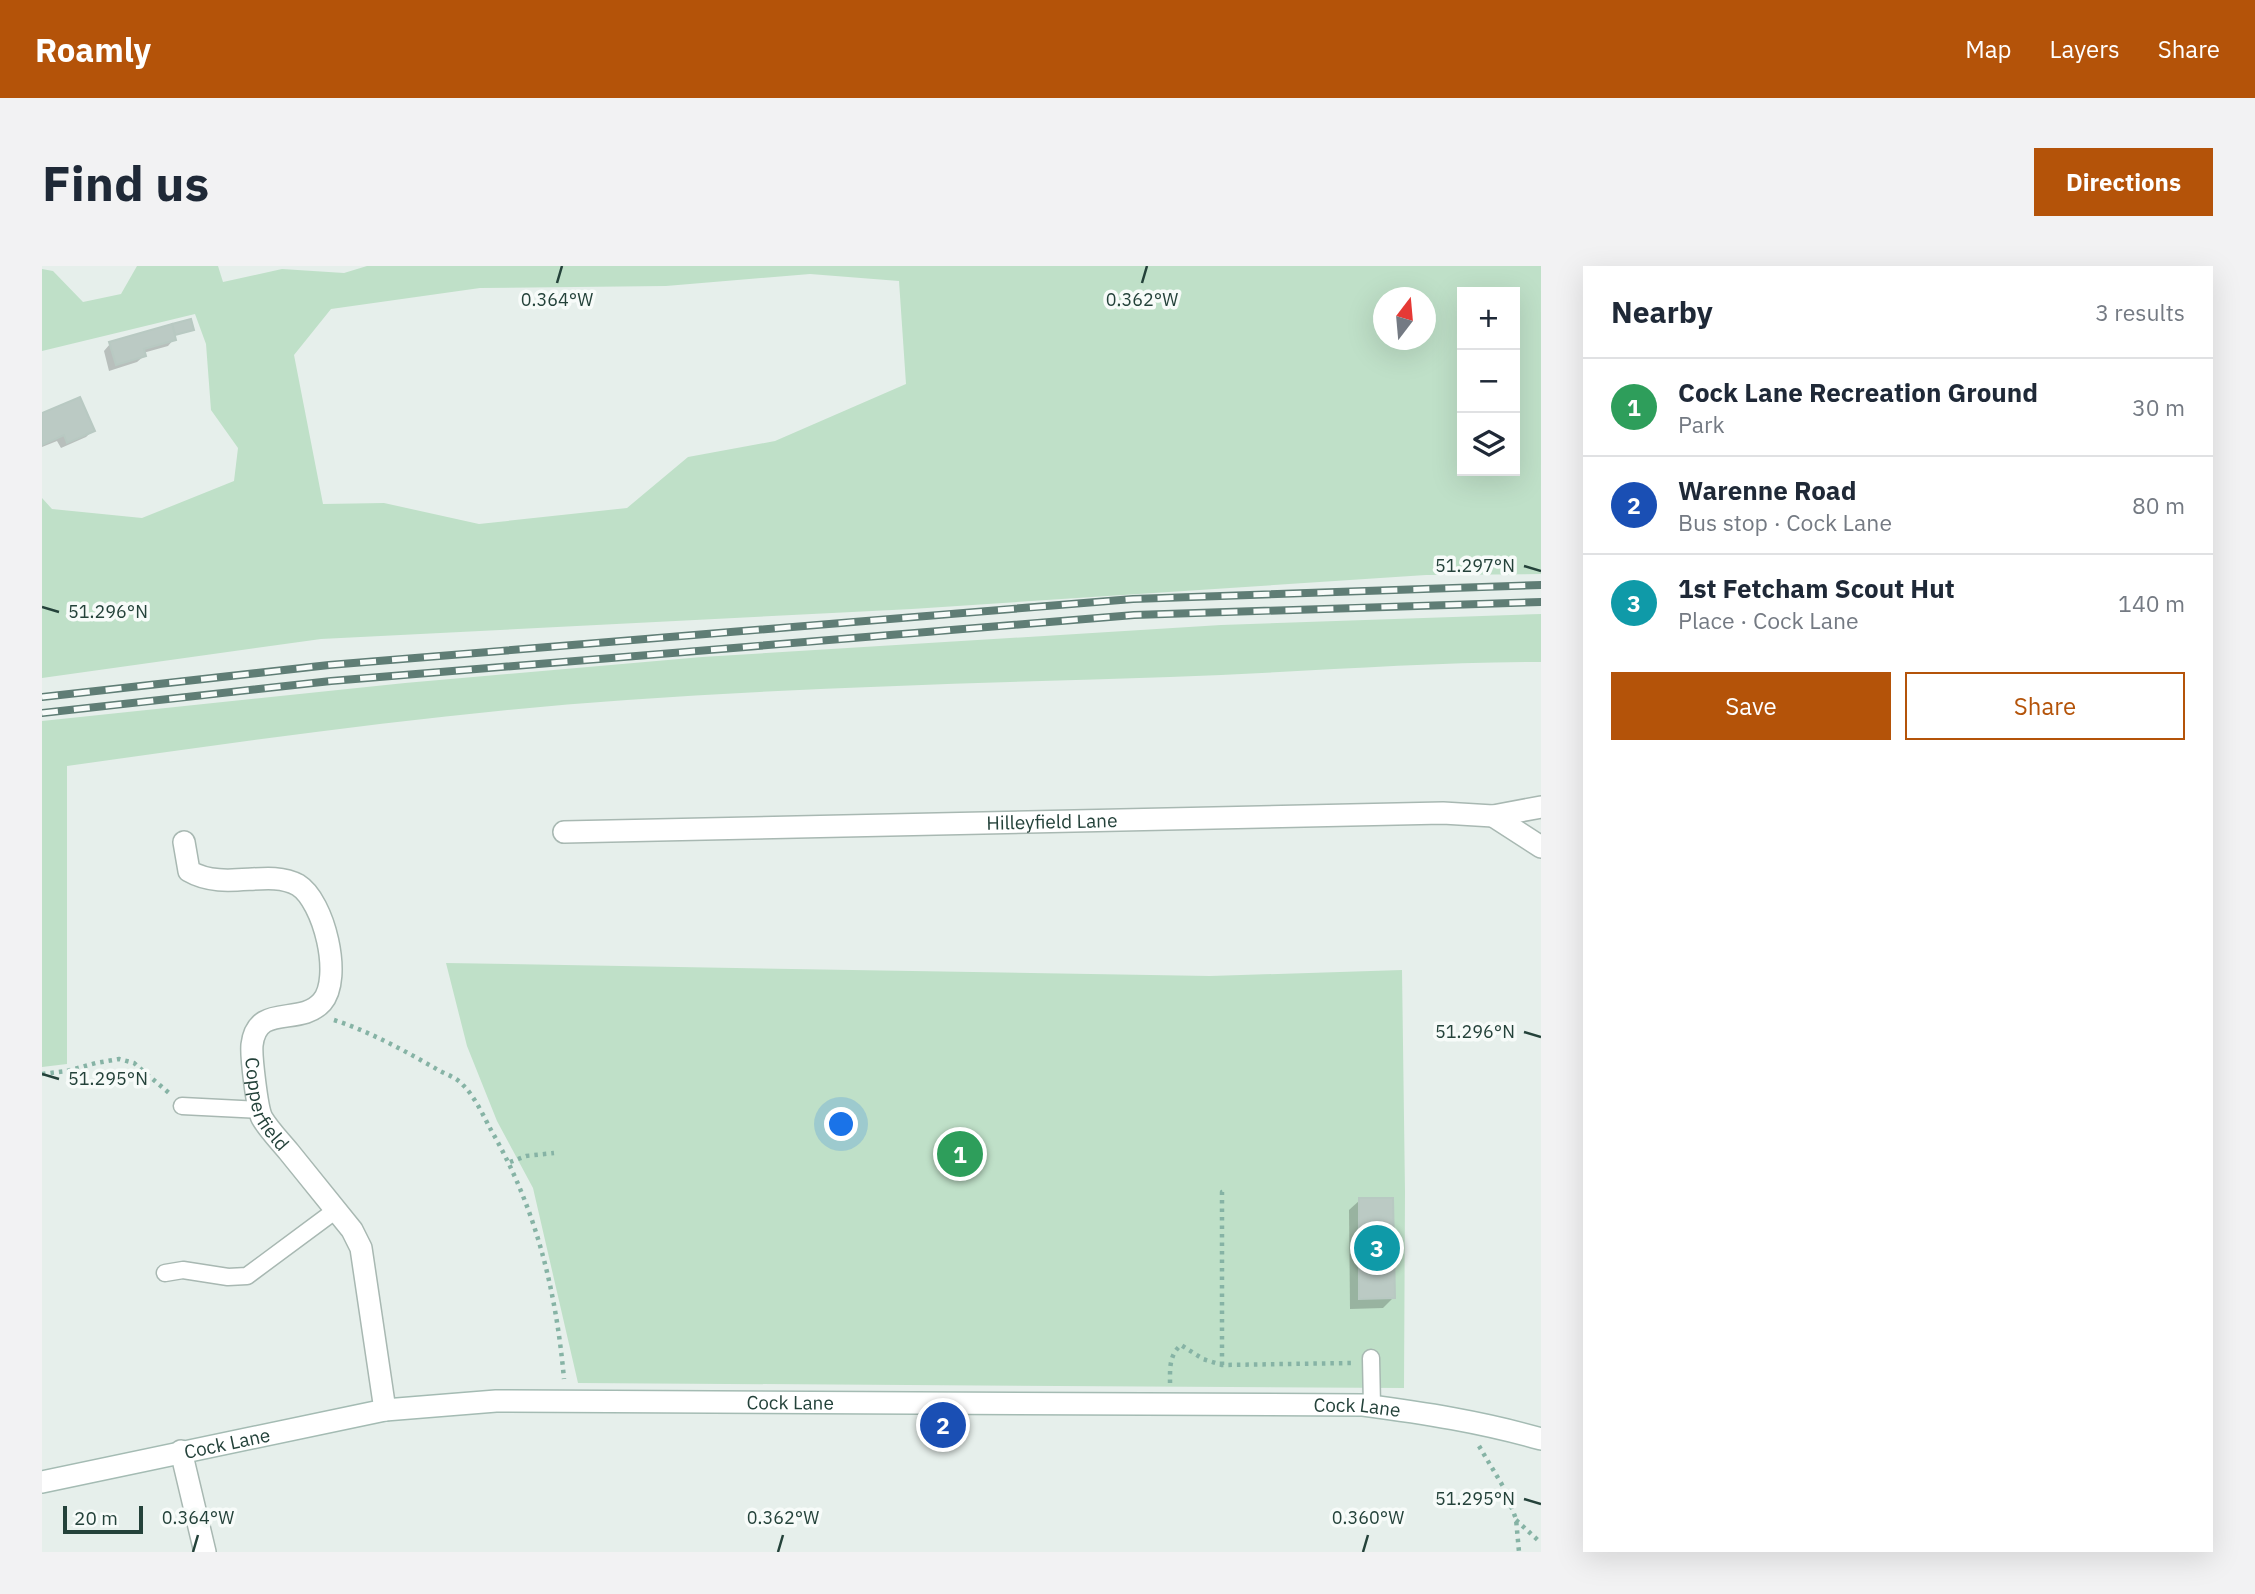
<!DOCTYPE html>
<html lang="en">
<head>
<meta charset="utf-8">
<style>
  :root { --surface:#fff; --page:#f2f2f3; --text:#1f2937; --muted:#747a83; --line:#e0e1e3; --accent:#b45309 }
  body { margin:0; font-family:"IBM Plex Sans",sans-serif; background:var(--page); color:var(--text) }
  .controls { position:absolute; right:21px; top:21px; display:grid; overflow:hidden; border-radius:0px; box-shadow:0 7px 28px #0002 }
  .controls button { width:63px; height:63px; display:grid; place-items:center; padding:0; border:0; border-bottom:2px solid var(--line); background:var(--surface); color:var(--text); font:35px sans-serif }
  .compass { position:absolute; left:1331px; top:21px; width:63px; height:63px; border-radius:50%; background:var(--surface); box-shadow:0 7px 28px #0002; rotate:16deg }
  .scale { position:absolute; left:21px; bottom:18px; width:80px; box-sizing:border-box; padding-left:7px; border:4px solid #24423a; border-top:0; font-size:19px; line-height:24px; white-space:nowrap; color:#24423a; -webkit-text-stroke:5px #f7fbf9; paint-order:stroke }
  .you { position:absolute; left:800px; top:859px; width:24px; height:24px; margin:-18px; border:5px solid #fff; border-radius:50%; background:#1a73e8; box-shadow:0 0 0 10px #1a73e833 }
  .badge { display:grid; place-items:center; width:46px; height:46px; border-radius:50%; background:var(--accent); color:#fff; font-size:23px; font-weight:700 }
  .pin { position:absolute; translate:-50% -50%; border:4px solid #fff; box-shadow:0 2px 7px #0006 }
  .list { margin:0; padding:0; list-style:none }
  h2 { display:flex; justify-content:space-between; align-items:center; height:91px; margin:0; padding:0 28px; font-size:30px }
  h2 small { font-size:23px; font-weight:400; color:var(--muted) }
  .list li { display:grid; grid-template-columns:46px 1fr auto; gap:21px; align-items:center; box-sizing:border-box; height:98px; padding:0 28px; border-top:2px solid var(--line) }
  .list b { display:block; font-size:26px; white-space:nowrap }
  .list p { margin:0; font-size:23px; white-space:nowrap; color:var(--muted) }
  .list em { font-size:23px; font-style:normal; color:var(--muted) }
  .actions { display:flex; gap:14px; padding:21px 28px }
  .actions a { flex:1; padding:16px 0; border:2px solid var(--accent); border-radius:0px; text-align:center; font-size:24px; color:var(--accent) }
  .actions .main { background:var(--accent); color:#fff }
  .icon { flex:none; width:38px; height:38px; fill:none; stroke:currentColor; stroke-width:2; stroke-linecap:round; stroke-linejoin:round }
  .map { position:relative; flex:none; width:1499px; height:1286px; overflow:hidden; border-radius:0px }
  header { display:flex; align-items:center; gap:42px; box-sizing:border-box; height:98px; padding:0 35px; background:var(--accent); color:#fff }
  header strong { font-size:33px }
  nav { display:flex; gap:38px; margin-inline-start:auto; font-size:24px }
  .intro { display:flex; align-items:center; justify-content:space-between; box-sizing:border-box; height:168px; padding:0 42px }
  h1 { margin:0; font-size:49px }
  .button { padding:18px 32px; border-radius:0px; background:var(--accent); color:#fff; font-size:24px; font-weight:700 }
  main { display:flex; gap:42px; padding:0 42px }
  aside { flex:1; background:var(--surface); border-radius:0px; box-shadow:0 7px 28px #0002 }
  .map>svg:first-child { display:block }
  .green { fill:#bfe0c8; fill-rule:evenodd }
  .shadow { fill:#0003 }
  .building { fill:#bbcac4; stroke:#b8c9c2; stroke-width:2 }
  .lines { fill:none; stroke-linecap:round; stroke-linejoin:round }
  .lane-casing { stroke:#a8b8b2; stroke-width:19 }
  .street-casing { stroke:#a8b8b2; stroke-width:24 }
  .secondary-casing { stroke:#a4bbb3; stroke-width:24 }
  .path { stroke:#86b3a5; stroke-width:4.5; stroke-dasharray:3.5 5; stroke-linecap:butt }
  .lane { stroke:#fff; stroke-width:16 }
  .street { stroke:#fff; stroke-width:21 }
  .secondary { stroke:#fff; stroke-width:21 }
  .rail-casing { stroke:#5f7d75; stroke-width:8 }
  .rail { stroke:#f7fbf9; stroke-width:5; stroke-dasharray:16; stroke-linecap:butt }
  .ticks { fill:none; stroke:#24423a; stroke-width:2.5 }
  .labels { text-anchor:middle; stroke-width:7; stroke-linejoin:round; paint-order:stroke }
  .street-label { font-size:19px; fill:#24423a; stroke:#f7fbf9 }
  .ticks-label { font-size:18px; text-anchor:middle; fill:#24423a; stroke:#f7fbf9; stroke-width:7; stroke-linejoin:round; paint-order:stroke }
</style>
</head>
<body>
<header>
<strong>Roamly</strong>
<nav><a>Map</a><a>Layers</a><a>Share</a></nav>
</header>
<div class="intro"><h1>Find us</h1><a class="button">Directions</a></div>
<main>
<div class="map">
<svg width="1499" height="1286" viewBox="0 0 1499 1286">
  <rect width="100%" height="100%" fill="#e6efeb"/>
  <!-- green -->
  <g class="green">
    <path d="M95,0H176L181,16L240,3L302,7L325,0H1499V308L1384,309L870,343L279,373L0,412V232L10,243L100,252L192,215L196,182L169,144L164,78L153,48L0,85V3L11,5L41,36L79,28ZM768,8L857,15L864,118L733,175L646,191L585,242L437,258L342,237L281,238L252,89L289,43L438,22L624,20ZM1420,26H1473V205H1420ZM1342,32H1384V74H1342Z"/>
    <path d="M1499,348V396C1375,396 1252,407 1128,411C947,417 766,421 585,434C397,447 211,474 25,500V798L0,801V455L363,417L660,391L1179,359Z"/>
    <polygon points="404,697 1168,710 1360,704 1363,926 1362,1122 536,1117 491,922 455,855 425,780"/>
  </g>
  <!-- shadow -->
  <g class="shadow">
    <polygon points="148,55 150,63 131,70 132,73 126,80 101,87 102,90 95,96 67,105 62,85 68,78"/>
    <polygon points="0,149 51,164 44,171 19,182 15,175 0,181"/>
    <polygon points="1318,934 1351,1032 1341,1042 1308,1043 1307,944"/>
  </g>
  <!-- building -->
  <g class="building">
    <polygon points="149,53 152,64 133,69 130,58"/>
    <polygon points="130,58 134,74 102,83 104,90 74,99 67,76"/>
    <polygon points="38,131 53,165 25,177 22,169 0,179 0,147"/>
    <polygon points="1317,932 1351,932 1353,1032 1317,1033"/>
  </g>
  <g class="lines">
    <!-- lane casing -->
    <g class="lane-casing">
      <g id="lane">
        <polyline points="140,840 218,844"/>
        <polyline points="123,1007 141,1004 186,1011 205,1010 294,944"/>
        <polyline points="1329,1092 1330,1140"/>
      </g>
    </g>
    <!-- street casing -->
    <g class="street-casing">
      <g id="street">
        <polyline points="1451,550 1499,581"/>
        <path id="s1" d="M522,566L1401,547L1451,550L1499,541"/>
        <path id="s2" d="M142,576L147,605C183,626 226,602 256,619C282,635 301,712 280,736C258,761 215,736 210,779C209,790 215,843 220,852C227,864 238,875 247,886C268,912 289,938 310,964L319,982L343,1144"/>
        <polyline points="139,1185 163,1286"/>
      </g>
    </g>
    <!-- secondary casing -->
    <g class="secondary-casing">
      <g id="secondary">
        <path id="s3" d="M0,1216L343,1144L454,1135L1321,1139C1382,1147 1440,1156 1499,1173"/>
      </g>
    </g>
    <!-- path -->
    <g class="path">
      <path d="M292,754C329,766 365,786 398,805C406,809 415,812 421,819C433,831 441,849 449,864C494,942 514,1024 522,1113"/>
      <polyline points="0,808 25,805 54,797 77,793 92,797 127,827"/>
      <polyline points="468,896 484,890 512,887"/>
      <polyline points="1180,1099 1180,926 1184,925"/>
      <path d="M1128,1117C1128,1103 1127,1089 1139,1079L1161,1093L1180,1099L1311,1097"/>
      <polyline points="1437,1180 1462,1222 1474,1253 1477,1286"/>
      <polyline points="1474,1254 1499,1277"/>
    </g>
    <!-- lane -->
    <use href="#lane" class="lane"/>
    <!-- street -->
    <use href="#street" class="street"/>
    <!-- secondary -->
    <use href="#secondary" class="secondary"/>
    <!-- rail casing -->
    <g class="rail-casing">
      <g id="rail">
        <polyline points="0,431 287,399 1091,333 1499,319"/>
        <polyline points="0,447 289,415 1092,349 1499,336"/>
      </g>
    </g>
    <!-- rail -->
    <use href="#rail" class="rail"/>
  </g>
  <!-- ticks -->
  <path class="ticks" d="M515,17L520,0M1100,17L1105,0M1482,300L1499,305M0,341L17,346M1482,766L1499,771M0,808L17,813M1482,1233L1499,1238M151,1286L156,1269M736,1286L741,1269M1321,1286L1326,1269"/>
  <g class="labels">
    <!-- street labels -->
    <g class="street-label">
      <text dy="7" stroke="none"><textPath href="#s1" startOffset="488">Hilleyfield Lane</textPath></text>
      <text dy="7" stroke="none"><textPath href="#s2" startOffset="420">Copperfield</textPath></text>
      <text dy="7" stroke="none"><textPath href="#s3" startOffset="756">Cock Lane</textPath></text>
      <text dy="7" stroke="none"><textPath href="#s3" startOffset="1323">Cock Lane</textPath></text>
      <text dy="7" stroke="none"><textPath href="#s3" startOffset="189">Cock Lane</textPath></text>
    </g>
  </g>
  <g class="ticks-label">
    <text x="515" y="40">0.364°W</text>
    <text x="1100" y="40">0.362°W</text>
    <text x="1433" y="306">51.297°N</text>
    <text x="66" y="352">51.296°N</text>
    <text x="1433" y="772">51.296°N</text>
    <text x="66" y="819">51.295°N</text>
    <text x="1433" y="1239">51.295°N</text>
    <text x="156" y="1258">0.364°W</text>
    <text x="741" y="1258">0.362°W</text>
    <text x="1326" y="1258">0.360°W</text>
  </g>
</svg>
<div class="controls">
<button>+</button>
<button>−</button>
<button><svg class="icon" aria-label="layers" viewBox="0 0 24 24"><path d="M12 4l9 5-9 5-9-5zM3 14l9 5 9-5"/></svg></button>
</div>
<svg class="compass" viewBox="-18 -18 36 36"><path d="M0-13l5 13h-10z" fill="#e53935"/><path d="M0 13l5-13h-10z" fill="#747a83"/></svg>
<div class="scale">20 m</div>
<div class="you"></div>
<div class="pin badge" style="left:918px;top:888px;background:#2e9e5b">1</div>
<div class="pin badge" style="left:901px;top:1159px;background:#1a4fb4">2</div>
<div class="pin badge" style="left:1335px;top:982px;background:#0f9aa8">3</div>
</div>
<aside>
<h2>Nearby<small>3 results</small></h2>
<ul class="list">
<li><span class="badge" style="background:#2e9e5b">1</span><div><b>Cock Lane Recreation Ground</b><p>Park</p></div><em>30 m</em></li>
<li><span class="badge" style="background:#1a4fb4">2</span><div><b>Warenne Road</b><p>Bus stop · Cock Lane</p></div><em>80 m</em></li>
<li><span class="badge" style="background:#0f9aa8">3</span><div><b>1st Fetcham Scout Hut</b><p>Place · Cock Lane</p></div><em>140 m</em></li>
</ul>
<div class="actions"><a class="main">Save</a><a>Share</a></div>
</aside>
</main>
</body>
</html>
